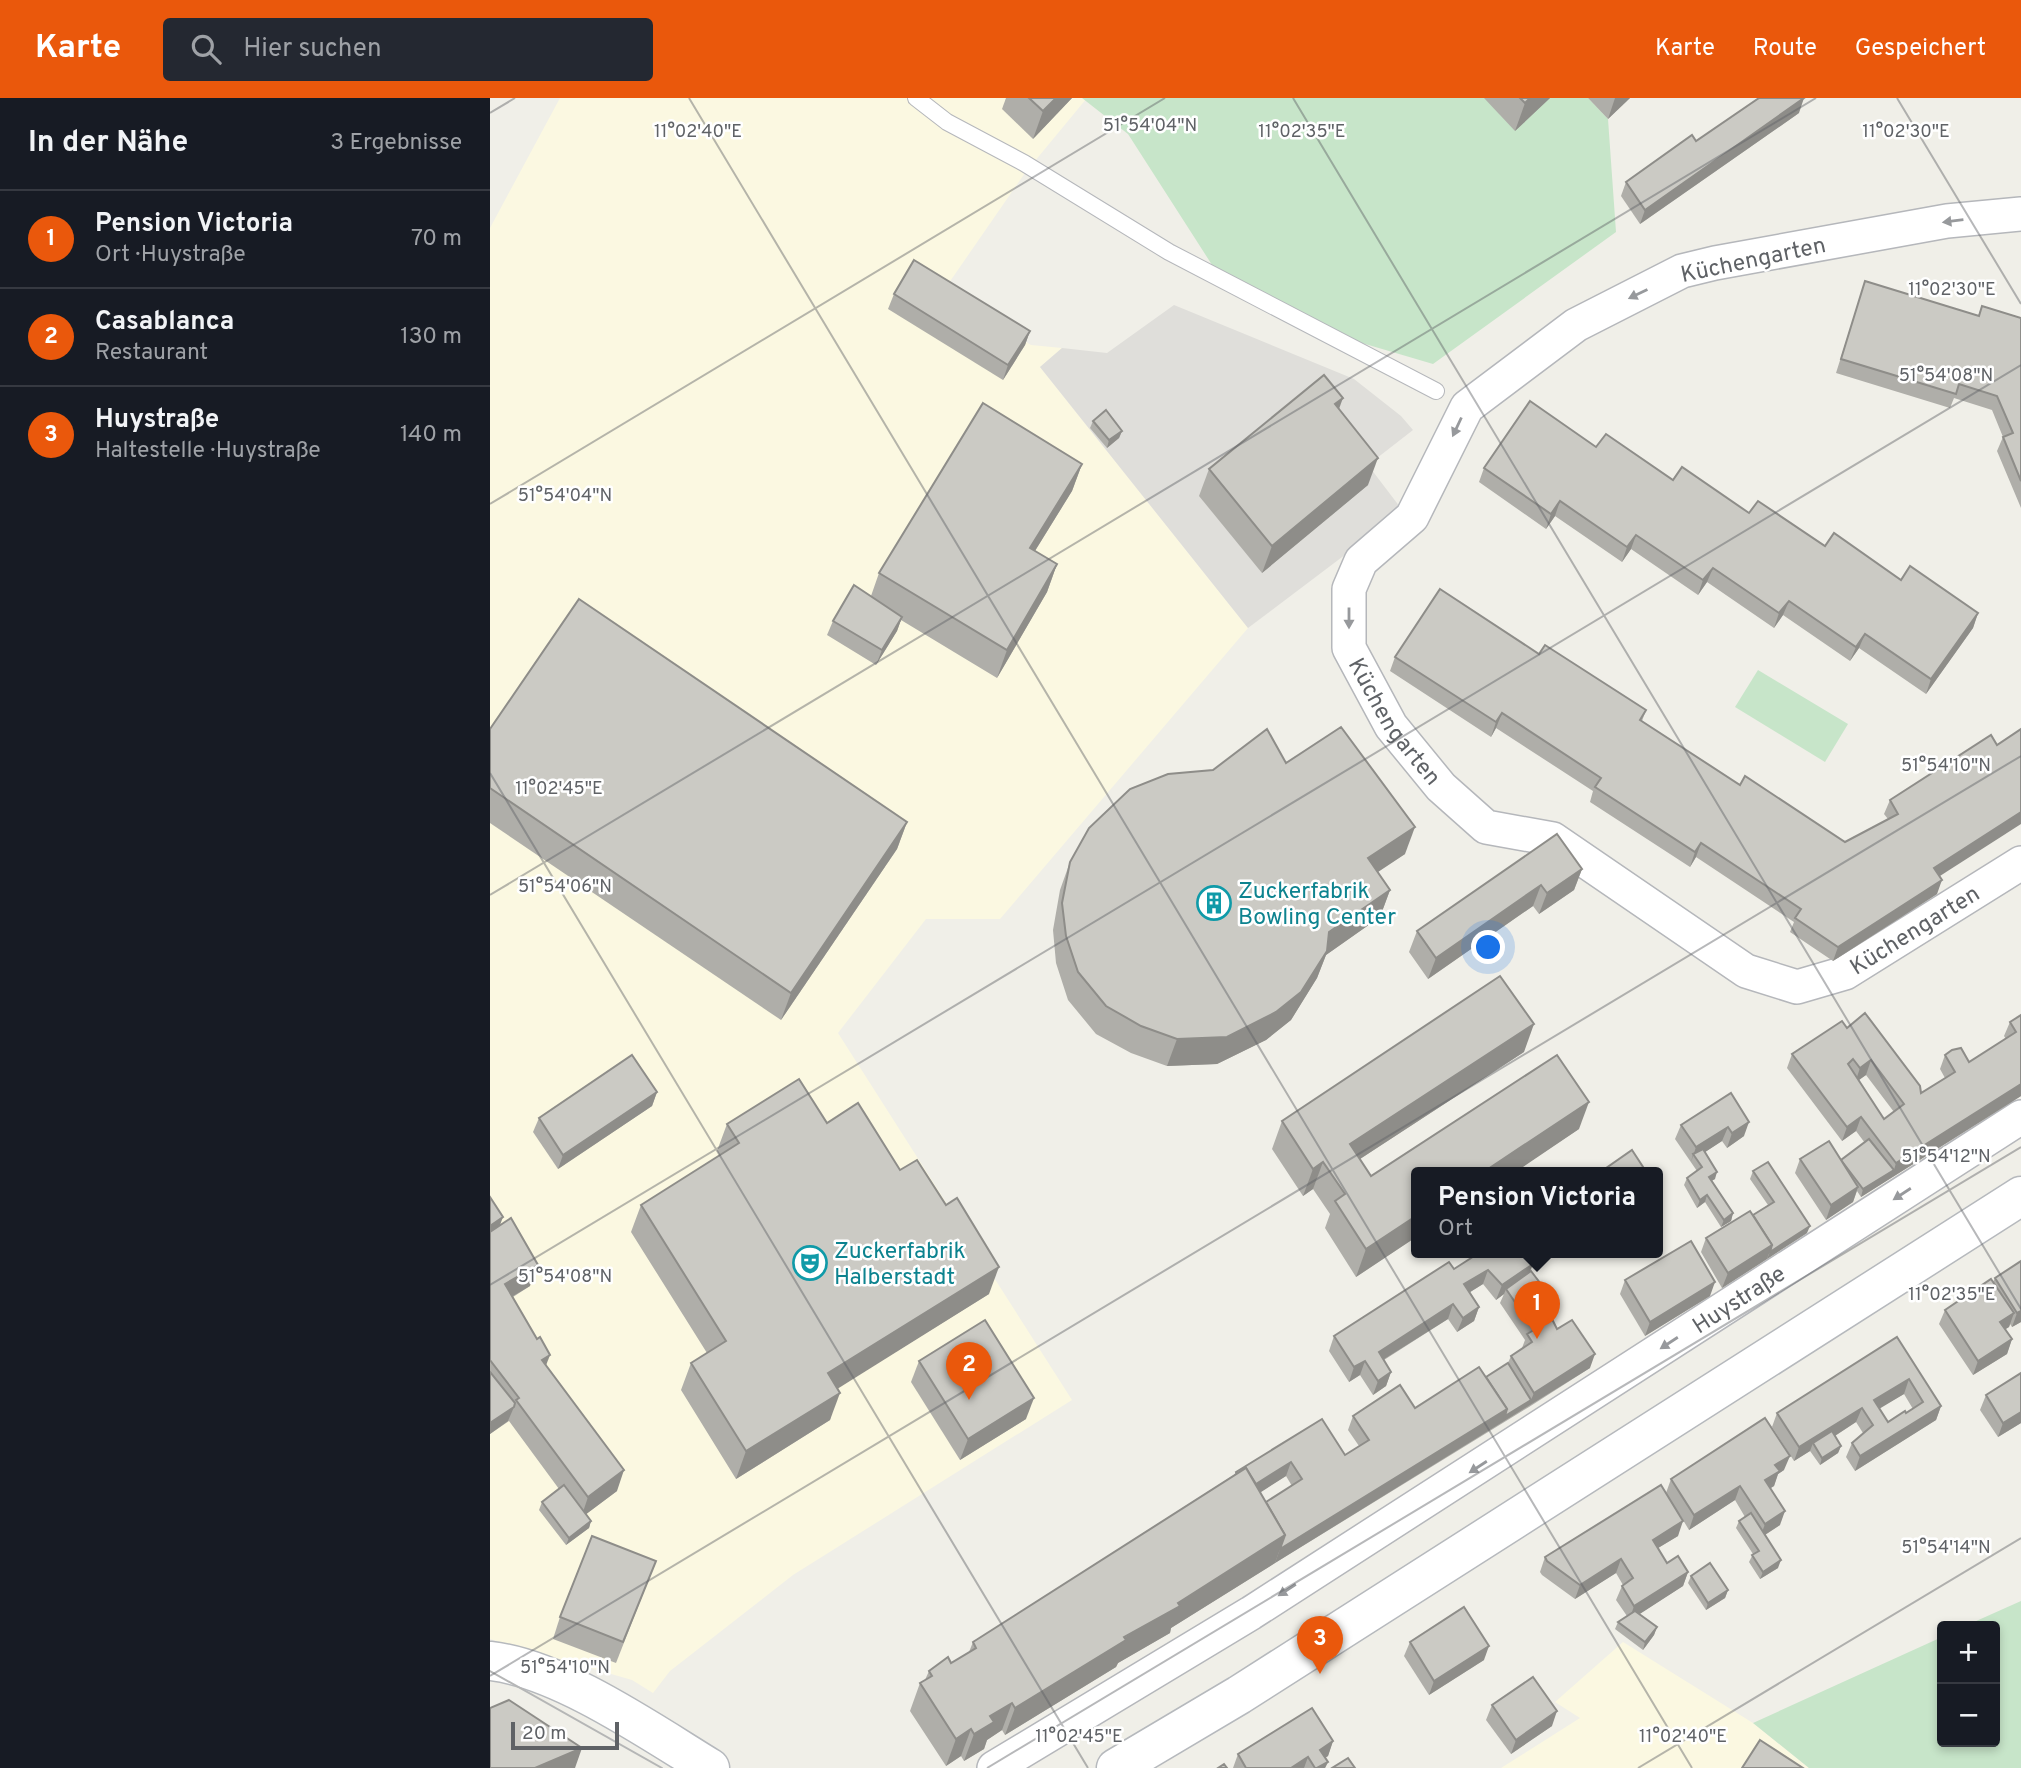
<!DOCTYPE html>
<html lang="de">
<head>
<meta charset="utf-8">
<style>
  :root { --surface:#171b24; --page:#242831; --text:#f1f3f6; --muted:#9ea1a6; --line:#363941; --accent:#ea580c }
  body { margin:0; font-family:Overpass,sans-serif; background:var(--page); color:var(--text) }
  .controls { position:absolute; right:21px; bottom:21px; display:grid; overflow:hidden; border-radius:7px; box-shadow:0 4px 10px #0003 }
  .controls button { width:63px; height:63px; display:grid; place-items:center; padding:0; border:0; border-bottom:2px solid var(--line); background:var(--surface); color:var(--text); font:35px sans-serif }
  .scale { position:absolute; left:21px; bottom:18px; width:108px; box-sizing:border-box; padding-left:7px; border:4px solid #5f6266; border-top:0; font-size:19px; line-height:24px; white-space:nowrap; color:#5f6266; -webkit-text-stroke:5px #fff; paint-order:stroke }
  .you { position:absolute; left:999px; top:850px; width:24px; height:24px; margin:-18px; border:5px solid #fff; border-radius:50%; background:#1a73e8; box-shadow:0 0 0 10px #1a73e833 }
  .badge { display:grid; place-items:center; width:46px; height:46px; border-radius:50%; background:var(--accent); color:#fff; font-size:23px; font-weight:700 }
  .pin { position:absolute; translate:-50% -58px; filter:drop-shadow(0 2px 4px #0008) }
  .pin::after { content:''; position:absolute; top:37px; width:24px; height:21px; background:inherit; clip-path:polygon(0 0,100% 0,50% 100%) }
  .popup { position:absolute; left:921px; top:1069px; width:252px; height:91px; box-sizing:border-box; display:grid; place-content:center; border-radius:7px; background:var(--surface); filter:drop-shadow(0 2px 5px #0005); font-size:23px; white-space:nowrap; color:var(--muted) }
  .popup b { font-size:26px; color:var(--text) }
  .popup::after { content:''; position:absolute; left:50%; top:100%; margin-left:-14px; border:14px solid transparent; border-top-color:var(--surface) }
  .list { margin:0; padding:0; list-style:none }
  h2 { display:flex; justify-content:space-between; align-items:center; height:91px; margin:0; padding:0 28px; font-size:30px }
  h2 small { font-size:23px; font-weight:400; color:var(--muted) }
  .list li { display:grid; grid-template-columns:46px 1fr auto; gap:21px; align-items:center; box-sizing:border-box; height:98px; padding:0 28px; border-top:2px solid var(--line) }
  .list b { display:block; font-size:26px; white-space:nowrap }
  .list p { margin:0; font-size:23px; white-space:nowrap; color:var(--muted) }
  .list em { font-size:23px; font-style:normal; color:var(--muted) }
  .icon { flex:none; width:38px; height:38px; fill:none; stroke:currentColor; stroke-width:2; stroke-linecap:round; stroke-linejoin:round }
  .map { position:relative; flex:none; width:1531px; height:1670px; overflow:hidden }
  header { display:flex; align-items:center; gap:42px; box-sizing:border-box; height:98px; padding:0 35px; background:var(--accent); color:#fff }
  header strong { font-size:33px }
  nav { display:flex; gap:38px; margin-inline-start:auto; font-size:24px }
  .search { width:490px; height:63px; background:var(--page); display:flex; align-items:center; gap:18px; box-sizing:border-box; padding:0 24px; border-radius:7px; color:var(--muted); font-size:26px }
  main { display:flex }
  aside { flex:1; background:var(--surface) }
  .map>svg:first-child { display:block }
  .commercial { fill:#fbf8e1 }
  .industrial { fill:#dfdeda }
  .green { fill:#c7e5c9 }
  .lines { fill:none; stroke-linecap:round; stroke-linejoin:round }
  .service-casing { stroke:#b5b7bb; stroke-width:18 }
  .minor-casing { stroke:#b5b7bb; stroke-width:36 }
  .secondary-casing { stroke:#b6b9bd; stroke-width:41 }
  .service { stroke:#fff; stroke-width:16 }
  .minor { stroke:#fff; stroke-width:33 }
  .secondary { stroke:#fff; stroke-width:38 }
  .tram { stroke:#b5b6b6; stroke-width:2 }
  .wall { fill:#afaea9; fill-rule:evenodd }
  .shaded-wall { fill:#8e8d89 }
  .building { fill:#cbcac4; stroke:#8e8d89; stroke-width:2; fill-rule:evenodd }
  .oneway { fill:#97999c }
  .ticks { fill:none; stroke:#5f6266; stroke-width:2; stroke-opacity:0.45 }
  .labels { text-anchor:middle; stroke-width:5; stroke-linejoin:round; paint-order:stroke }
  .street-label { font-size:23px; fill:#5f6266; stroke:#fff }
  .culture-label { font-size:23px; fill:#0d838f; stroke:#fff; text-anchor:start }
  .ticks-label { font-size:18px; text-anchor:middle; fill:#5f6266; stroke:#fff; stroke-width:5; stroke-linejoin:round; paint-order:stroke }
</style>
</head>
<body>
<header>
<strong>Karte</strong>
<div class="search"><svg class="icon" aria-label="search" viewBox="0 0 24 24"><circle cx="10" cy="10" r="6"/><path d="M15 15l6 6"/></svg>Hier suchen</div>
<nav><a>Karte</a><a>Route</a><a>Gespeichert</a></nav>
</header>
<main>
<aside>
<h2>In der Nähe<small>3 Ergebnisse</small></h2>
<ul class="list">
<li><span class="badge">1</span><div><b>Pension Victoria</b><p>Ort · Huystraße</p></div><em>70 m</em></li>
<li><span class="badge">2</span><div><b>Casablanca</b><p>Restaurant</p></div><em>130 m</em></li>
<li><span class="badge">3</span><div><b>Huystraße</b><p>Haltestelle · Huystraße</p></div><em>140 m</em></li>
</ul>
</aside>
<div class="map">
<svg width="1531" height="1670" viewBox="0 0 1531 1670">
  <rect width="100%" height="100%" fill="#f0efe8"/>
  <!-- commercial -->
  <g class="commercial">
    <polygon points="70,0 597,0 535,75 454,192 541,247 572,250 550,269 758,530 510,821 436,821 348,935 582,1302 303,1477 180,1573 163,1595 142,1582 0,1541 0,130"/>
    <polygon points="1133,1544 1263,1625 1319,1670 1011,1670 1090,1620 1065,1604"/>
  </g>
  <!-- industrial -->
  <polygon class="industrial" points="684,207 864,281 911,318 923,332 878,367 913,413 758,530 550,269 572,250 617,255"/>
  <!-- green -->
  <g class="green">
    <polygon points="592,0 1098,0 1118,21 1126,134 943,266 865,243 724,170 638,36"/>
    <polygon points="1268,572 1358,626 1335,664 1245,609"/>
    <polygon points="1531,1503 1531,1670 1319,1670 1263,1625 1452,1539 1452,1644 1505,1644 1505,1528 1475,1528"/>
  </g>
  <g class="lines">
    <!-- service casing -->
    <g class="service-casing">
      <polyline id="service" points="426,0 457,24 534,65 679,154 946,293"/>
    </g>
    <!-- minor casing -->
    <g class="minor-casing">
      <g id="minor">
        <path id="s1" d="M1531,116L1457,123L1225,165L1192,173L1086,227L977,309L922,419L871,463L859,491V550L901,628L951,689L996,729L1063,741L1256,873L1307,889L1355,875L1531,765"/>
        <path id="s2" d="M504,1670L761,1515L1531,1019"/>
      </g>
    </g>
    <!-- secondary casing -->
    <g class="secondary-casing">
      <g id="secondary">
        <path d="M0,1563C69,1570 161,1634 220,1670"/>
        <polyline points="626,1670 749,1597 1531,1098"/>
      </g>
    </g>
    <!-- service -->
    <use href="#service" class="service"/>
    <!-- minor -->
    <use href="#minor" class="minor"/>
    <!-- secondary -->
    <use href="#secondary" class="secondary"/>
    <!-- tram -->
    <polyline class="tram" points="0,1573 172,1670"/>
  </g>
  <!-- wall -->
  <g class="wall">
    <polygon points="516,0 582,0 543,41 512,11"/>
    <polygon points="994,0 1060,0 1025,33"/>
    <polygon points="1098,0 1140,0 1118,21"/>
    <polygon points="1309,15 1150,126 1131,98 1136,84 1206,43"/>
    <polygon points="1375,183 1488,218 1492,208 1531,220 1531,410 1507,353 1513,339 1502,312 1464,300 1460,310 1346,275"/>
    <polygon points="404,196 540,233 535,247 513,282 398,211"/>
    <polygon points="603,323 632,333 629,340 617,350 600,330"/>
    <polygon points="1106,349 1488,515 1483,530 1436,596 1369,550 1360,563 1293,517 1284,530 1217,484 1208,497 1141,451 1132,464 1065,418 1056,431 989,384 994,370"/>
    <polygon points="592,366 582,393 545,453 567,466 557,494 507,580 411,522 407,533 386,567 337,537 343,523 381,498 389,475"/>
    <polygon points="719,371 878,387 772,475 709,398"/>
    <polygon points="1049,556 1156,612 1152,623 1250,687 1355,744 1398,721 1394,716 1400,702 1449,778 1447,796 1343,863 1300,834 1304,824 1206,759 1200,769 1100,704 1103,693 1006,630 1001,639 900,573 905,559"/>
    <polygon points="0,631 417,724 407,751 291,922 0,725"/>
    <polygon points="796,665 915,756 888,774 900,792 890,819 836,857 827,880 801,922 776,942 727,966 677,968 641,955 606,936 578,902 566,865 563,832 570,792 580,764"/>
    <polygon points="1092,771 1084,792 1049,816 1043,808 938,881 919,854 927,833"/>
    <path d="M1531,917V998L1371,1099L1367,1093L1363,1104L1336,1122L1305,1075L1310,1061L1351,1062L1375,1045L1366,1033L1352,1043L1297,970L1302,956L1357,930L1431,995L1455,980L1450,971L1455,957L1479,964L1516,941L1514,938L1520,924ZM1376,977L1404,1014L1394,1021L1368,982Z"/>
    <polygon points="1034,954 870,1061 881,1078 1089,1031 866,1179 835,1130 840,1116 823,1091 813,1098 782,1051 792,1023"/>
    <polygon points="167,994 162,1008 68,1071 43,1034 49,1020"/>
    <polygon points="1241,995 1254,1038 1237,1050 1232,1043 1215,1054 1225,1081 1221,1083 1243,1115 1241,1123 1231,1129 1215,1104 1207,1110 1194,1087 1197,1080 1207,1073 1185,1041 1191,1027"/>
    <polygon points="337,1025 410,1072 499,1196 347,1290 340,1322 246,1381 191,1292 201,1265 217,1255 141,1134 151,1107 230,1058 227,1053 237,1026"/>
    <polygon points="1263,1073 1317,1135 1232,1190 1211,1154 1216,1140 1263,1117 1278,1107 1260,1081"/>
    <polygon points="0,1099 10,1127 40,1188 23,1199 56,1268 127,1393 96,1416 101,1423 99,1430 76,1447 49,1412 52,1404 69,1391 19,1323 0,1336"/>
    <polygon points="1531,1163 1531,1224 1522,1229 1520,1226 1519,1229 1515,1231 1522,1241 1517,1256 1483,1277 1449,1226 1455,1212 1503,1184 1505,1180"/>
    <path d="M1043,1166L1040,1174L1061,1219L1067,1231L1100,1270L1039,1309L785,1465L681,1530L680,1535L628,1565L626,1569L515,1637L512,1632L497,1642L494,1651L474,1663L471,1658L456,1668L420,1613L430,1585L435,1582L439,1573L461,1565L479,1554L483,1544L744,1377L746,1374L832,1321L855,1357L869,1348L858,1332L863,1318L925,1310L996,1279L1018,1265L1021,1258L1032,1250L1035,1242L1010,1205L1014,1196L1006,1202L993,1186L980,1194L989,1209L984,1223L967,1234L958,1221L894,1262L901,1274L896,1288L883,1297L870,1277L859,1284L839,1253L844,1238L964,1171ZM796,1378L802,1388L776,1404L770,1394Z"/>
    <polygon points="1135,1182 1220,1198 1155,1238 1130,1196"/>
    <path d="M1407,1239L1451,1308L1446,1322L1365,1373L1356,1359L1362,1345L1373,1335L1366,1324L1345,1338L1351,1348L1348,1355L1330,1367L1320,1353L1304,1363L1282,1329L1287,1315ZM1414,1296L1423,1311L1398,1324L1389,1310Z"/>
    <polygon points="429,1263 536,1321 470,1362 421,1284"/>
    <polygon points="1531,1275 1531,1325 1508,1339 1490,1312 1496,1297"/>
    <polygon points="1294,1372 1288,1376 1284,1388 1281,1390 1290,1427 1275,1437 1288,1470 1270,1481 1259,1464 1263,1456 1246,1430 1249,1423 1255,1419 1245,1402 1199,1432 1190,1417 1188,1438 1168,1450 1177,1465 1198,1474 1193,1488 1149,1516 1167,1529 1164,1537 1153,1552 1125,1531 1128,1524 1137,1518 1126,1502 1132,1488 1133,1487 1126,1475 1085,1501 1052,1477 1050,1474 1055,1459 1176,1395 1181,1381"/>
    <polygon points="166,1463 126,1565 63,1541 70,1519"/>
    <polygon points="1201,1478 1238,1492 1235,1500 1216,1512 1198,1485"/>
    <polygon points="920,1544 994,1562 939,1597 914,1558"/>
    <polygon points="1002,1607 1062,1628 1021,1656 996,1622"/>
    <polygon points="843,1643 838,1658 835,1660 838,1664 835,1670 743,1670 748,1656"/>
  </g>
  <!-- shaded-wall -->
  <g class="shaded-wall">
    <polygon points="566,0 582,0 543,41 553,13"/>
    <polygon points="1040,0 1060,0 1025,33 1035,5"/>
    <polygon points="1125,0 1140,0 1118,21"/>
    <polygon points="1314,0 1309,15 1150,126 1155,112"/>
    <polygon points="540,233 535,247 513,282 518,267"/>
    <polygon points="853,300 843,327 845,306"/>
    <polygon points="632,333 629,340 617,350 619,342"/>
    <polygon points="888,360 878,387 772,475 782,448"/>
    <polygon points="592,366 582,393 530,477 540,450"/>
    <polygon points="1070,403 1065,418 1056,431 1061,416"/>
    <polygon points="1146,437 1141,451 1132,464 1137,449"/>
    <polygon points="567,466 557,494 507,580 517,552"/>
    <polygon points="1223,470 1217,484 1208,497 1213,482"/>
    <polygon points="1299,503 1293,517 1284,530 1289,515"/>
    <polygon points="1488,515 1483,530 1436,596 1441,581"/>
    <polygon points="412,519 407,533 386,567 392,552"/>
    <polygon points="1375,536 1369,550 1360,563 1366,549"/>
    <polygon points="1012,615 1006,630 1001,639 1006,624"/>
    <polygon points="1531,714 1531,726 1439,785 1444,770"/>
    <polygon points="417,724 407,751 291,922 301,895"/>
    <polygon points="925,729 915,756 868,787 878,760"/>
    <polygon points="1211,745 1206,759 1200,769 1205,754"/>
    <polygon points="1092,771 1084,792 1049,816 1057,795"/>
    <polygon points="1452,782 1447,796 1343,863 1348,849"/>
    <polygon points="1051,787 1043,808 938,881 946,860"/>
    <polygon points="900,792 890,819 836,857 827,880 801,922 776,942 727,966 677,968 687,941"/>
    <polygon points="1044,926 1034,954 850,1074 860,1046"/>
    <polygon points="1381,962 1376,977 1365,985 1370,970"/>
    <polygon points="1531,986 1531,998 1371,1099 1373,1091 1404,1072 1406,1065"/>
    <polygon points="167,994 162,1008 68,1071 73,1057"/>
    <polygon points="1099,1004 1089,1031 1024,1075 992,1075"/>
    <polygon points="1371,1019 1366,1033 1352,1043 1357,1029"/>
    <polygon points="1259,1024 1254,1038 1237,1050 1242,1035"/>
    <polygon points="1238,1029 1232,1043 1206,1060 1203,1056 1201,1064 1206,1049"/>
    <polygon points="833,1064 823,1091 813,1098 823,1071"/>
    <polygon points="1227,1074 1225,1081 1216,1086 1219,1079"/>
    <polygon points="1368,1089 1363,1104 1336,1122 1341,1107"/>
    <polygon points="1217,1097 1215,1104 1207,1110 1210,1102"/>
    <polygon points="1243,1115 1241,1123 1231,1129 1234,1122"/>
    <polygon points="926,1118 926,1139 866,1179 876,1151"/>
    <polygon points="13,1119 3,1146 0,1149 0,1128"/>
    <polygon points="1320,1128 1317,1135 1277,1161 1280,1154"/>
    <polygon points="1282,1147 1277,1161 1232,1190 1238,1175"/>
    <polygon points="1043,1166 1037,1180 1016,1191 1014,1196 1006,1202 1012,1187"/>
    <polygon points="48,1167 40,1188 8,1207 15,1186"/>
    <polygon points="509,1169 499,1196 328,1303 338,1275"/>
    <polygon points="998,1172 993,1186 969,1201 974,1186"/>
    <polygon points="1225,1184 1220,1198 1155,1238 1160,1224"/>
    <polygon points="963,1206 958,1221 883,1268 889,1254"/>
    <polygon points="1066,1206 1061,1220 1057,1211"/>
    <polygon points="989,1209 984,1223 967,1234 973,1220"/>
    <polygon points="1531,1213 1531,1224 1522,1229 1527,1215"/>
    <polygon points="1524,1215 1519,1229 1505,1238 1510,1224"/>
    <polygon points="1522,1241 1517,1256 1483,1277 1488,1263"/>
    <polygon points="1105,1256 1100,1270 785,1465 790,1451 1017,1311 1041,1302 1044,1295"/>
    <polygon points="60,1257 52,1278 52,1262"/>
    <polygon points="875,1263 870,1277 859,1284 864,1269"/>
    <polygon points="901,1274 896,1288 883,1297 888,1283"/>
    <polygon points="1419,1281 1414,1296 1379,1317 1384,1302"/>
    <polygon points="350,1295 340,1322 246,1381 256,1353"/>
    <polygon points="544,1300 536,1321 470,1362 478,1341"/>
    <polygon points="1451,1308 1446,1322 1365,1373 1370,1358"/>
    <polygon points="24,1309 18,1323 0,1336 0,1325"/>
    <polygon points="1372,1310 1366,1324 1326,1350 1323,1345 1320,1353 1304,1363 1309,1349"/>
    <polygon points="1531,1314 1531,1325 1508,1339 1513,1325"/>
    <polygon points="1351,1348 1348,1355 1330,1367 1332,1360"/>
    <polygon points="1300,1358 1294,1372 1288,1376 1284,1388 1270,1396 1275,1382 1285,1367"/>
    <polygon points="801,1364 796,1378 751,1407 757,1392"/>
    <polygon points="134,1372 127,1393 91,1420 98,1399"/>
    <polygon points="1250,1388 1245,1402 1199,1432 1204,1417"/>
    <polygon points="1295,1413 1290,1427 1270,1440 1275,1426"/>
    <polygon points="101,1423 99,1430 76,1447 79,1440"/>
    <polygon points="1193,1423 1188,1438 1158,1456 1163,1442"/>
    <polygon points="795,1437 785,1465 681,1530 680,1535 628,1565 626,1569 515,1637 525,1610"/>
    <polygon points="1131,1461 1126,1475 1085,1501 1090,1487"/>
    <polygon points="1291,1462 1288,1470 1270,1481 1273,1474"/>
    <polygon points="1198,1474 1193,1488 1139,1523 1144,1508"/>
    <polygon points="1238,1492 1235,1500 1216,1512 1218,1505"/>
    <polygon points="1167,1529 1164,1537 1153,1552 1155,1544"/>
    <polygon points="999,1548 994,1562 939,1597 944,1583"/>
    <polygon points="522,1605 512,1632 497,1642 494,1651 474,1663 484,1636 500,1618"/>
    <polygon points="1067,1613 1062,1628 1021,1656 1026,1642"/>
    <polygon points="481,1631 471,1658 456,1668 466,1641"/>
    <polygon points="843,1643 838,1658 825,1666 830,1652"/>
    <polygon points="92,1650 85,1670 45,1670"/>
    <polygon points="818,1659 814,1670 801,1670"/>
    <polygon points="838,1664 835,1670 827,1670"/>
  </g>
  <!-- building -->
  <g class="building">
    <polygon points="539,0 566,0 553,13"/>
    <polygon points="1030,0 1040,0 1035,5"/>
    <polygon points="1269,0 1314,0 1155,112 1136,84 1202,37 1206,43"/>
    <polygon points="424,162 540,233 518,267 404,196"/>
    <polygon points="1375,183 1489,218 1492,208 1531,220 1531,383 1513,339 1523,335 1507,298 1469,286 1466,296 1351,261"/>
    <polygon points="834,277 853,300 845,306 888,360 782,448 719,371"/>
    <polygon points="1040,303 1106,349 1116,336 1183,382 1192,369 1259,415 1268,403 1335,448 1344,435 1411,482 1420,468 1488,515 1441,581 1375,536 1366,549 1299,503 1289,515 1223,470 1213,482 1146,437 1137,449 1070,403 1061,416 994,370"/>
    <polygon points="493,305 592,366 540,450 567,466 517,552 389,475"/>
    <polygon points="616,312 632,333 619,342 603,323"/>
    <polygon points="364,487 412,519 392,552 343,523"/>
    <polygon points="950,491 1049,556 1055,547 1156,612 1150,622 1250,687 1255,678 1355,744 1408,716 1400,702 1501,637 1507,647 1531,631 1531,714 1444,770 1452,782 1348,849 1305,820 1311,811 1211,745 1205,754 1105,689 1111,680 1012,615 1006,624 905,559"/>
    <polygon points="89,501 417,724 301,895 0,690 0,631"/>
    <polygon points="851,629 925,729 878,760 900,792 839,834 837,853 811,894 786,914 737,939 687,941 651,928 616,908 588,874 576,838 572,805 580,764 599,730 640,691 678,676 723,672 777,631 796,665"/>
    <polygon points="1067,736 1092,771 1057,795 1051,787 946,860 927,833"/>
    <polygon points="1010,878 1044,926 860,1046 881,1078 1067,957 1099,1004 992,1075 926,1075 926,1118 876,1151 845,1103 855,1096 833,1064 823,1071 792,1023"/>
    <path d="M1375,915L1430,988L1431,995L1465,974L1455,957L1462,952L1471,950L1479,964L1526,934L1520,924L1531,917V986L1406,1065L1371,1019L1357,1029L1302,956L1352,923L1357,930ZM1363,961L1370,970L1381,962L1414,1006L1394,1021L1358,966Z"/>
    <polygon points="142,957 167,994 73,1057 49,1020"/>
    <polygon points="309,981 337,1025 368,1005 410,1072 427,1062 456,1107 467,1100 509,1169 338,1275 350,1295 256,1353 201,1265 236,1243 151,1107 249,1045 237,1026"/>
    <polygon points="1241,995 1259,1024 1242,1035 1238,1029 1206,1049 1191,1027"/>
    <polygon points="1379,1041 1404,1072 1373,1091 1351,1062"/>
    <polygon points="1339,1043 1368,1089 1341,1107 1310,1061"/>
    <polygon points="1213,1051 1227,1074 1219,1079 1243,1115 1234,1122 1217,1097 1210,1102 1197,1080 1212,1069 1203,1056"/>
    <polygon points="1142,1052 1157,1075 1109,1075"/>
    <polygon points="1278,1064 1320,1128 1280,1154 1282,1147 1263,1117 1284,1104 1263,1073"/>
    <polygon points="0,1099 13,1119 0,1128"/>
    <polygon points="1260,1113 1282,1147 1238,1175 1216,1140"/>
    <polygon points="21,1120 48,1167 15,1186 47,1241 50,1239 60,1257 52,1262 134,1372 98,1399 26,1302 29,1300 0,1262 0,1134"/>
    <polygon points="1201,1143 1225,1184 1160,1224 1135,1182"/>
    <polygon points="989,1155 1035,1155 1043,1166 1012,1187 998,1172 974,1186 989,1209 973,1220 963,1206 889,1254 901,1274 888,1283 875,1263 864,1269 844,1238 959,1164 964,1171"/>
    <polygon points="1531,1163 1531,1213 1527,1215 1505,1180"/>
    <polygon points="1041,1173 1066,1206 1057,1211 1067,1231 1082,1222 1105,1256 1044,1295 1021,1258 1042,1244 1037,1236 1044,1232 1016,1191"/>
    <polygon points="1501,1181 1524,1215 1510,1224 1522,1241 1488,1263 1455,1212"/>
    <polygon points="495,1222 544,1300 478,1341 429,1263"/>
    <path d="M1407,1239L1451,1308L1370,1358L1362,1345L1383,1327L1372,1310L1309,1349L1287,1315ZM1419,1281L1433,1304L1416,1315L1415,1313L1398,1324L1384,1302Z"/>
    <polygon points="1018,1265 1041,1302 1015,1318 1017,1311 996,1279"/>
    <polygon points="989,1269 1017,1311 790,1451 795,1437 776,1404 812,1381 801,1364 766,1386 756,1370 747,1376 746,1374 832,1321 855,1357 879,1342 863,1318 910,1287 925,1310"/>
    <polygon points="0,1274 25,1305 24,1309 0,1325"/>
    <polygon points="1531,1275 1531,1314 1513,1325 1496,1297"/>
    <polygon points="1275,1320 1300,1358 1285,1367 1290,1373 1275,1382 1295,1413 1275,1426 1250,1388 1204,1417 1181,1381"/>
    <polygon points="1342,1333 1351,1348 1332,1360 1323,1345"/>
    <polygon points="756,1370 795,1437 688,1505 690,1508 634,1539 636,1542 525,1610 522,1605 500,1618 504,1624 484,1636 481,1631 466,1641 430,1585 442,1578 439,1573 458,1559 461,1565 486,1550 483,1544"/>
    <polygon points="74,1387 101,1423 79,1440 52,1404"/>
    <polygon points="1171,1387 1193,1423 1163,1442 1177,1465 1188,1458 1198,1474 1144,1508 1132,1488 1143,1480 1131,1461 1090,1487 1057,1463 1055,1459"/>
    <polygon points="1261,1415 1291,1462 1273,1474 1262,1457 1269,1453 1249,1423"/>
    <polygon points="102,1438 166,1463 133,1544 70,1519"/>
    <polygon points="1220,1465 1238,1492 1218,1505 1201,1478"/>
    <polygon points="974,1509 999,1548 944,1583 920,1544"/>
    <polygon points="1145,1513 1167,1529 1155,1544 1128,1524"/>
    <polygon points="1043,1579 1067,1613 1026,1642 1002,1607"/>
    <polygon points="19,1602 92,1650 45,1670 0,1670 0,1610"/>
    <polygon points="822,1610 843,1643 830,1652 838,1664 827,1670 825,1670 818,1659 801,1670 756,1670 748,1656"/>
    <polygon points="1270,1642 1313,1670 1252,1670"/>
    <polygon points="858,1660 865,1670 842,1670"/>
    <polygon points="734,1666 737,1670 728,1670"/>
  </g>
  <!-- one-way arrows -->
  <defs><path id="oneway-solid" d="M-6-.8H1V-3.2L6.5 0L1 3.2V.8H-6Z" transform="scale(1.75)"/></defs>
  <g class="oneway">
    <use href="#oneway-solid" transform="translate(1463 123) rotate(173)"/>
    <use href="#oneway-solid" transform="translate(1148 196) rotate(154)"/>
    <use href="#oneway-solid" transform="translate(967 329) rotate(115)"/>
    <use href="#oneway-solid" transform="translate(859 520) rotate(90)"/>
    <use href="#oneway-solid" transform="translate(1412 1096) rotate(147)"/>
    <use href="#oneway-solid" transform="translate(1179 1245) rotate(147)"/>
    <use href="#oneway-solid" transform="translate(988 1369) rotate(147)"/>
    <use href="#oneway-solid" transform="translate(797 1492) rotate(147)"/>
  </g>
  <!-- ticks -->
  <path class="ticks" d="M199,0L1202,1670M803,0L1531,1211M1407,0L1531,206M0,15L25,0M0,406L675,0M0,675L598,1670M0,797L1326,0M0,1187L1531,267M0,1578L1531,658M497,1670L1531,1049M1148,1670L1531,1440"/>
  <!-- icons -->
  <defs>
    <g id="building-ring" transform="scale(1.75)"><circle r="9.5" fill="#fff" stroke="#0f9aa8" stroke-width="1.5"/><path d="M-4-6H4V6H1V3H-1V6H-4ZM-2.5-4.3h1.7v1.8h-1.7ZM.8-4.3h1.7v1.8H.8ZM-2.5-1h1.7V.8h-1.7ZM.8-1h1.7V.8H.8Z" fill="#0f9aa8"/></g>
    <g id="theatre-ring" transform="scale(1.75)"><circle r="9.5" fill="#fff" stroke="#0f9aa8" stroke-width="1.5"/><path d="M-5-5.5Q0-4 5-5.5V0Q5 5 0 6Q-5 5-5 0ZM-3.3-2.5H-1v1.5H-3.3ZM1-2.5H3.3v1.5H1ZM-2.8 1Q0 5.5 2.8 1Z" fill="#0f9aa8"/></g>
  </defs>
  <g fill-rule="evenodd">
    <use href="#building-ring" x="724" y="805"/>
    <use href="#theatre-ring" x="320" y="1165"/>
  </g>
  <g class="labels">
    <!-- street labels -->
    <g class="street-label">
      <text transform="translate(1263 161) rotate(-12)" y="8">Küchengarten</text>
      <text dy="8" stroke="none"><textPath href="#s1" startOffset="966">Küchengarten</textPath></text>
      <text dy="8" stroke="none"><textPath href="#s1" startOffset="1594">Küchengarten</textPath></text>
      <text dy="8" stroke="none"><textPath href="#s2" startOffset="880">Huystraße</textPath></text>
    </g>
    <!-- culture labels -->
    <g class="culture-label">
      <text x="748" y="800">Zuckerfabrik<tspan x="748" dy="26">Bowling Center</tspan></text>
      <text x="344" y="1160">Zuckerfabrik<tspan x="344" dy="26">Halberstadt</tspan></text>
    </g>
  </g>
  <g class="ticks-label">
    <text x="660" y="33">51°54'04"N</text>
    <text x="208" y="39">11°02'40"E</text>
    <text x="812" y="39">11°02'35"E</text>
    <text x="1416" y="39">11°02'30"E</text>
    <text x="1462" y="197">11°02'30"E</text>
    <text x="1456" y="283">51°54'08"N</text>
    <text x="75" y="403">51°54'04"N</text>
    <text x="1456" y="673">51°54'10"N</text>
    <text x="69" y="696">11°02'45"E</text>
    <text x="75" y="794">51°54'06"N</text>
    <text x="1456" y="1064">51°54'12"N</text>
    <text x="75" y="1184">51°54'08"N</text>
    <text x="1462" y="1202">11°02'35"E</text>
    <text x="1456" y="1455">51°54'14"N</text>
    <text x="75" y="1575">51°54'10"N</text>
    <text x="589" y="1644">11°02'45"E</text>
    <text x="1193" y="1644">11°02'40"E</text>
  </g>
</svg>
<div class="controls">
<button>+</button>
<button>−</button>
</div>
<div class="scale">20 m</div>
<div class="you"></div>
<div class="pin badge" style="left:1047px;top:1241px">1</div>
<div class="popup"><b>Pension Victoria</b>Ort</div>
<div class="pin badge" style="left:479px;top:1302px">2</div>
<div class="pin badge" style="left:830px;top:1576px">3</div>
</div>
</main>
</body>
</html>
